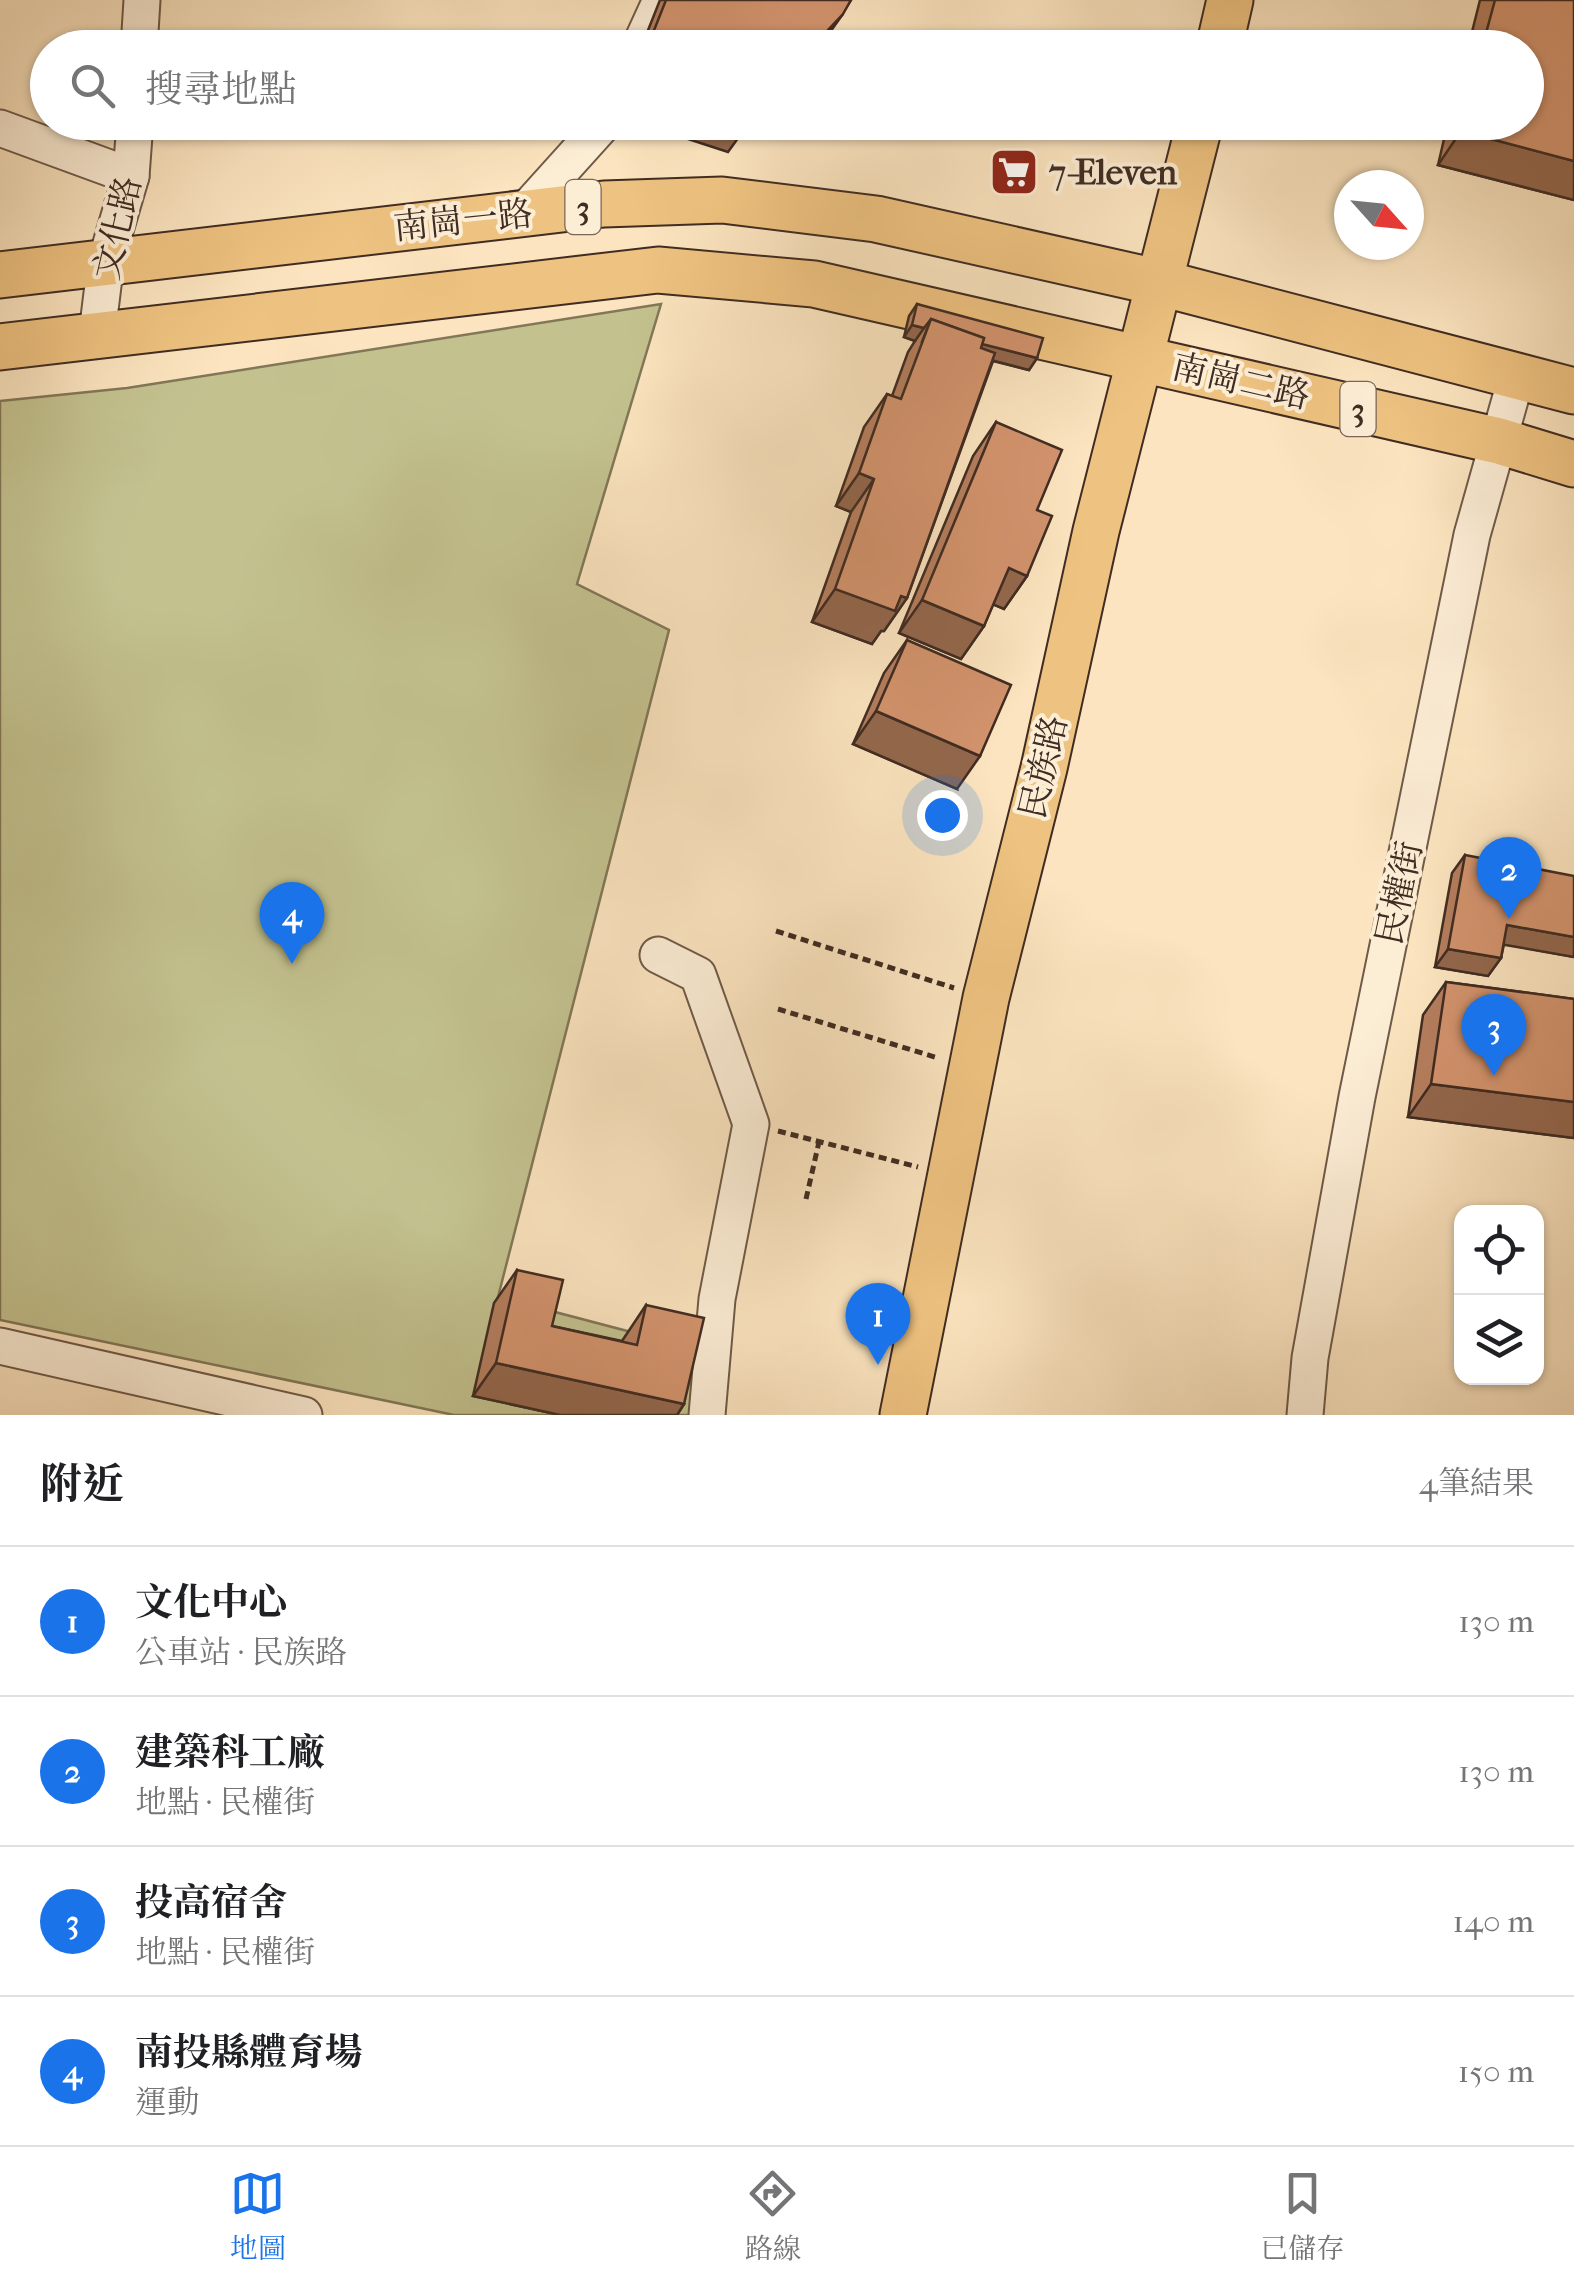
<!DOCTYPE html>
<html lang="zh-TW">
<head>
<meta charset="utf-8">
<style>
  :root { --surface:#fff; --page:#f6f6f6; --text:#202124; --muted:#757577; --line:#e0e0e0; --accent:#1a73e8 }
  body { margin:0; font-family:"IM FELL French Canon","Noto Serif TC",serif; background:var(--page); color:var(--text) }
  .controls { position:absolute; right:30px; bottom:30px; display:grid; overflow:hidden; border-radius:20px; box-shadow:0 2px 8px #0004 }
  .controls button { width:90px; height:90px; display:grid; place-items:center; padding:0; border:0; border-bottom:2px solid var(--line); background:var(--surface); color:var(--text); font:50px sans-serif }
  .compass { position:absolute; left:1334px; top:170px; width:90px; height:90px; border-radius:50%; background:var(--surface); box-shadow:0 2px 8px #0004; rotate:117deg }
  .you { position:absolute; left:942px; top:815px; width:35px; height:35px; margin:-25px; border:8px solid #fff; border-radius:50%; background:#1a73e8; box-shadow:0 0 0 15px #1a73e833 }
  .badge { display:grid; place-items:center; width:65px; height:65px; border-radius:50%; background:var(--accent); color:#fff; font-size:32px; font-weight:700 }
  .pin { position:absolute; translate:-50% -82px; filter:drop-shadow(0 2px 5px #0008) }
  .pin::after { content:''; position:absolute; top:52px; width:35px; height:30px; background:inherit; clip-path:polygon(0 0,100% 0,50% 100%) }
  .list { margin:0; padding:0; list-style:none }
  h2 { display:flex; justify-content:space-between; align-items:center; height:130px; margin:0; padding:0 40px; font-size:42px }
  h2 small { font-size:32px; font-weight:400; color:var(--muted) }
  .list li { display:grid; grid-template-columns:65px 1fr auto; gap:30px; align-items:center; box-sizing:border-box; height:150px; padding:0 40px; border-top:2px solid var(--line) }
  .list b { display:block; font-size:38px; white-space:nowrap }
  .list p { margin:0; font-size:32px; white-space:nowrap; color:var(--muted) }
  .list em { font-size:32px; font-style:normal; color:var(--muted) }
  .icon { flex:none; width:55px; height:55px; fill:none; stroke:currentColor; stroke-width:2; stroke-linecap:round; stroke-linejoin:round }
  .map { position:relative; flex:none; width:1574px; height:1415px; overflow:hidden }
  .search { position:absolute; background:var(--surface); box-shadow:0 2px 8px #0004; left:30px; right:30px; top:30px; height:110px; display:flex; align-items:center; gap:25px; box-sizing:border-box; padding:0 35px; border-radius:55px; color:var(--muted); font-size:38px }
  .sheet { height:730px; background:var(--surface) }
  nav { display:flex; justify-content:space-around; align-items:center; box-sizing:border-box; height:140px; border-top:2px solid var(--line); background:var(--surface); font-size:28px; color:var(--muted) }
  nav a { display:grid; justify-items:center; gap:5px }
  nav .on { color:var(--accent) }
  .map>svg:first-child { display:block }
  .green { fill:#c3c28f; stroke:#827758; stroke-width:2.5 }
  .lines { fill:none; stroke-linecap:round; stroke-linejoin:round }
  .minor-casing { stroke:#6f5a49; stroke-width:39 }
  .major-casing { stroke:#402c22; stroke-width:49 }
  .path { stroke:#402c22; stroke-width:5; stroke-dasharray:8 5; stroke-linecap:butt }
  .minor { stroke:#fcedd5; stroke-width:35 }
  .major { stroke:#eec280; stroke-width:45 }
  .wall { fill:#b57e5e; stroke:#402c22; stroke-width:2.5 }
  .shaded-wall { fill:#93674c; stroke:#402c22; stroke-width:2.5 }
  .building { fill:#d2936d; stroke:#402c22; stroke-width:2.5 }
  .labels { text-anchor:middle; stroke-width:8; stroke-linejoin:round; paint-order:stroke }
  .shield { fill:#fcedd5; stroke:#786658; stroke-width:2.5 }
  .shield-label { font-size:32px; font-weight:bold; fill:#402c22 }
  .poi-label { font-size:35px; font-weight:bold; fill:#402c22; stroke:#fcedd5; text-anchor:start }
  .street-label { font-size:35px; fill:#402c22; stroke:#fcedd5 }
</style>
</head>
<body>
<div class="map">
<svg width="1574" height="1415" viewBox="0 0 1574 1415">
  <rect width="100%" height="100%" fill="#fbe4bf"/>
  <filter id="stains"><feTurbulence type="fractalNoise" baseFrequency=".002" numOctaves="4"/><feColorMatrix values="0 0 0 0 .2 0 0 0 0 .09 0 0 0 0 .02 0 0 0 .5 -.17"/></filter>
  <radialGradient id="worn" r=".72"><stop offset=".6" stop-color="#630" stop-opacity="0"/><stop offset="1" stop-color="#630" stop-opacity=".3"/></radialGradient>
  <!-- green -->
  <polygon class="green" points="661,304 577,584 669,630 498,1297 707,1352 689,1415 454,1415 0,1320 0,401 127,388"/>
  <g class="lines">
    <!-- minor casing -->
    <g class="minor-casing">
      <g id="minor">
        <polyline points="139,48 142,0"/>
        <polyline points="639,48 661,0"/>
        <polyline points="0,128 131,176"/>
        <polyline points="523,213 605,122"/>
        <polyline points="97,334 106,261 131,176 135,122"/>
        <polyline points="658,955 698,975 751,1124 717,1299 707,1415"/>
        <polyline points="0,1346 304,1415"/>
        <polyline points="1305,1415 1310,1358 1357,1097 1472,535 1517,375"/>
      </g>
    </g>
    <!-- major casing -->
    <g class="major-casing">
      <g id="major">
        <polyline points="1219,48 1230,0"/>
        <polyline points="0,275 604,204 722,200 876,219 1161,283 1574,391"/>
        <polyline points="0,347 658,270 814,284 1499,441 1574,464"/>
        <polyline points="903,1415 986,998 1044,768 1096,531 1200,122"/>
      </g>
    </g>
    <!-- path -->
    <g class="path">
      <polyline points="776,931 954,988"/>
      <polyline points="778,1009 938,1058"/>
      <polyline points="778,1131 918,1167"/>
      <polyline points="806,1199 819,1142"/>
    </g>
    <!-- minor -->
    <use href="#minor" class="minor"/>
    <!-- major -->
    <use href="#major" class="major"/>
  </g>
  <!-- wall -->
  <g class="wall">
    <polygon points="660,0 851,0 830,32 816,48 641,48"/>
    <polygon points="1480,0 1574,0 1574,200 1438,165 1448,122 1526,122 1526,48 1468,48"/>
    <polygon points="917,304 1037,358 1029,370 993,361 907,598 884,631 881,631 872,644 812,622 851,512 836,506 864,427 887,394 892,396 908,352 915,341 904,337 909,316"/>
    <polygon points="996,422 1037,510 1027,576 1004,609 993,604 984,626 961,659 899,633 973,456"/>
    <polygon points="907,640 957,789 853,744 884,673"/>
    <polygon points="1465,855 1574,957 1504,944 1501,958 1488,976 1435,967 1452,873"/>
    <polygon points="1446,982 1574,999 1574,1138 1408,1117 1423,1015"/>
    <polygon points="517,1270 552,1326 622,1341 646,1305 684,1404 677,1415 560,1415 473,1396 494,1303"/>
  </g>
  <!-- shaded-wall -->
  <g class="shaded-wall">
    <polygon points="843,14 830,32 816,48 811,48"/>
    <polygon points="636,122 704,122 741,134 728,152"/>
    <polygon points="1461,131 1574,161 1574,200 1438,165"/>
    <polygon points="912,325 924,328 915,341 904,337"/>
    <polygon points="927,329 1037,358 1029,370 922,342"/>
    <polygon points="859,473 874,479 851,512 836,506"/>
    <polygon points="1009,568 1027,576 1004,609 985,601"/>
    <polygon points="835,589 901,596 907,598 884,631 881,631 872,644 812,622"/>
    <polygon points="922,600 984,626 961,659 899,633"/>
    <polygon points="876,711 980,756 957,789 853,744"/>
    <polygon points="1507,925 1574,937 1574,957 1494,943"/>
    <polygon points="1448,949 1501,958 1488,976 1435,967"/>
    <polygon points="1431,1084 1574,1102 1574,1138 1408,1117"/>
    <polygon points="496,1363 684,1404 677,1415 560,1415 473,1396"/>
  </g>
  <!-- building -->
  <g class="building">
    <polygon points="666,0 851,0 843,14 811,48 647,48"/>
    <polygon points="1495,0 1574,0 1574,161 1461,131 1463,122 1526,122 1526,48 1482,48"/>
    <polygon points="704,122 749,122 741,134"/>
    <polygon points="917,304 1043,338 1037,358 982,344 984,338 931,319 924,328 912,325"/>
    <polygon points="931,319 984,338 981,348 995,353 907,598 901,596 895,611 835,589 874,479 859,473 887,394 901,399"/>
    <polygon points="996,422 1062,450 1037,510 1052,516 1027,576 1009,568 984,626 922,600"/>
    <polygon points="907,640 1011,685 980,756 876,711"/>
    <polygon points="1465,855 1574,876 1574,937 1507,925 1501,958 1448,949"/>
    <polygon points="1446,982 1574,999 1574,1102 1431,1084"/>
    <polygon points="517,1270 563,1280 552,1326 637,1345 646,1305 704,1318 684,1404 496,1363"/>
  </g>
  <!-- icons -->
  <defs>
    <g id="supermarket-square" transform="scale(2.5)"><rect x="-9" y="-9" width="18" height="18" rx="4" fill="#8f2418" stroke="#fcedd5"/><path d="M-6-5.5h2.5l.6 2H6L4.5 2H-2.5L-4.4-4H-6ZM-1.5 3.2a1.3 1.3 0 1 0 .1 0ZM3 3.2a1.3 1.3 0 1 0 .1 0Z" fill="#fff"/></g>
  </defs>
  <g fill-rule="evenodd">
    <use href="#supermarket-square" x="1014" y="172"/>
  </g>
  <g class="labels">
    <!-- shield labels -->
    <g class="shield">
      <rect x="565.5" y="180" width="35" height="54" rx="8"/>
      <rect x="1340.5" y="382" width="35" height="54" rx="8"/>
    </g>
    <g class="shield-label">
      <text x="583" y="218">3</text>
      <text x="1358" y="420">3</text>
    </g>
    <!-- poi labels -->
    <g class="poi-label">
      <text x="1049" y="184">7-Eleven</text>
    </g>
    <!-- street labels -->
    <g class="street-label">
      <text transform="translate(463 220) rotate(-6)" y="12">南崗一路</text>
      <text transform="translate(117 228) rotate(-77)" y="12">文化路</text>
      <text transform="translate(1241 381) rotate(13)" y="12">南崗二路</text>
      <text transform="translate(1043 767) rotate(-77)" y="12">民族路</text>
      <text transform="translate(1399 893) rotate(-78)" y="12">民權街</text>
    </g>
  </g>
  <rect width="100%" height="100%" filter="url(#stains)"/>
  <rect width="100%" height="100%" fill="url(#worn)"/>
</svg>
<div class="controls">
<button><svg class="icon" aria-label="locate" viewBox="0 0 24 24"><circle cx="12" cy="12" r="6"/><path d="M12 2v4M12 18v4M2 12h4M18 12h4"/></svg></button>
<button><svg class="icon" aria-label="layers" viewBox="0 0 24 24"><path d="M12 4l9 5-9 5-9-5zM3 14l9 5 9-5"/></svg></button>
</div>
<svg class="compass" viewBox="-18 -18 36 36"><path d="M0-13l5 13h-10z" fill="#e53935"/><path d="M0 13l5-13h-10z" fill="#757577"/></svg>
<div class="you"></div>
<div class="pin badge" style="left:878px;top:1365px">1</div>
<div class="pin badge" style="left:1509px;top:919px">2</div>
<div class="pin badge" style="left:1494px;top:1076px">3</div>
<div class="pin badge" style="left:292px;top:964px">4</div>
<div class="search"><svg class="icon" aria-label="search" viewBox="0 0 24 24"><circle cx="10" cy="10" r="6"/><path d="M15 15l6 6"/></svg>搜尋地點</div>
</div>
<section class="sheet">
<h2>附近<small>4筆結果</small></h2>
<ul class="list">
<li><span class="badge">1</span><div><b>文化中心</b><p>公車站 · 民族路</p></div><em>130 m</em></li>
<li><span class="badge">2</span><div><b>建築科工廠</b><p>地點 · 民權街</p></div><em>130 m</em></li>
<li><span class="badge">3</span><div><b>投高宿舍</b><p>地點 · 民權街</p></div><em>140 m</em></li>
<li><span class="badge">4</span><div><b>南投縣體育場</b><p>運動</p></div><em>150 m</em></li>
</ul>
</section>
<nav>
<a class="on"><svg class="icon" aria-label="map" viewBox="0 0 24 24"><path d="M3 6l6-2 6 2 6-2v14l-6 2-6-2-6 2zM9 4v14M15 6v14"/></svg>地圖</a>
<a><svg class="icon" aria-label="directions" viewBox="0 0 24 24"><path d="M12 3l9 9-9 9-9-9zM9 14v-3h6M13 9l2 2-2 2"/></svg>路線</a>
<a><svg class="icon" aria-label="saved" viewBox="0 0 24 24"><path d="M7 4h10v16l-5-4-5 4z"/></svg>已儲存</a>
</nav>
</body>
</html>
